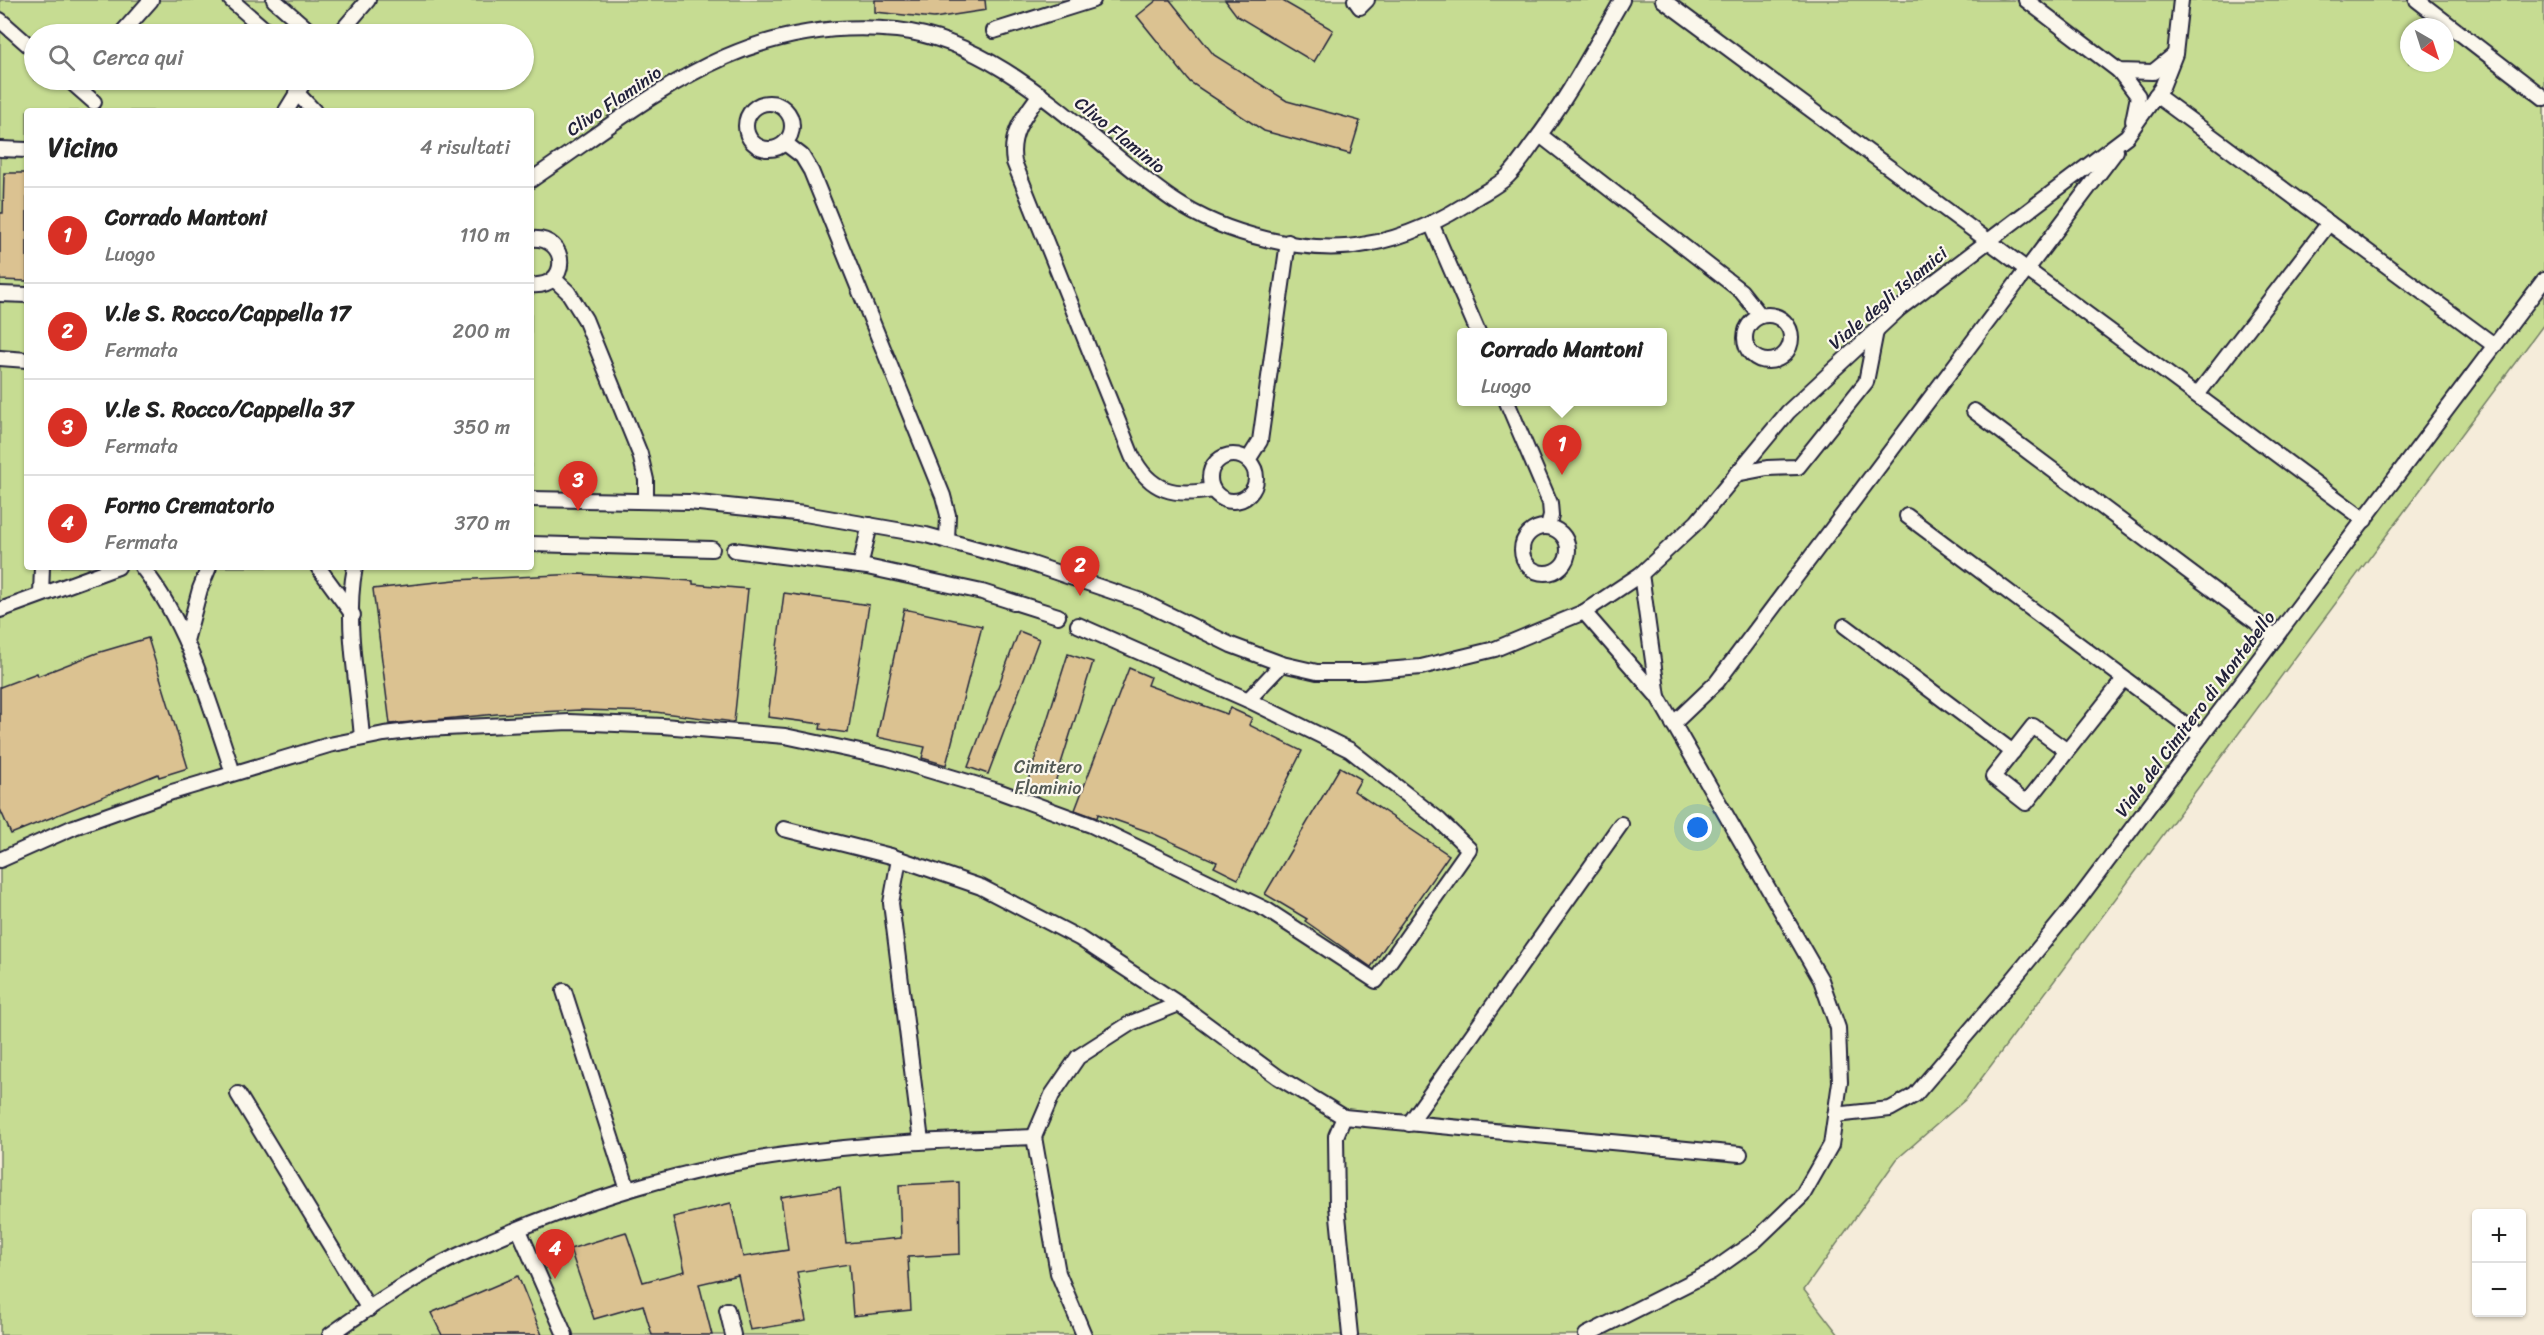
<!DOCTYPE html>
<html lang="it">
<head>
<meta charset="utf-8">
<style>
  :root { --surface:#fff; --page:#f6f6f6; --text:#222; --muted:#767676; --line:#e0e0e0; --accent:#d93025 }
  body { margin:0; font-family:Sriracha,sans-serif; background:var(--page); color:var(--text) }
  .controls { position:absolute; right:18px; bottom:18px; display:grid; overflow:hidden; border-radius:6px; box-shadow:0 2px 4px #0004 }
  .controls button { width:54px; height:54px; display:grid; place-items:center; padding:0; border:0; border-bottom:2px solid var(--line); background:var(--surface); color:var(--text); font:30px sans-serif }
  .compass { position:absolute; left:2400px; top:18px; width:54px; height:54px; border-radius:50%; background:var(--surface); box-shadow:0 2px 4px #0004; rotate:141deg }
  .you { position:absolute; left:1698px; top:828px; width:21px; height:21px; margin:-15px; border:4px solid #fff; border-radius:50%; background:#1a73e8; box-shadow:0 0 0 9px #1a73e833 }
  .badge { display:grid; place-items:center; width:39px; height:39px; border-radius:50%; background:var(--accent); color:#fff; font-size:20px; font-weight:700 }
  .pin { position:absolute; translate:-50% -50px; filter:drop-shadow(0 2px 3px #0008) }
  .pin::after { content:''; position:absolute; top:32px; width:21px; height:18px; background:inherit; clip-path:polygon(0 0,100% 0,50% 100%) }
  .popup { position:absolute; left:1457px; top:328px; width:210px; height:78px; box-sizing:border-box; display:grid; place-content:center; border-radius:6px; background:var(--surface); filter:drop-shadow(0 2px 4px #0005); font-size:20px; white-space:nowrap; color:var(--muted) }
  .popup b { font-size:22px; color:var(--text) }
  .popup::after { content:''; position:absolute; left:50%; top:100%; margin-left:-12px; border:12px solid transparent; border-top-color:var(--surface) }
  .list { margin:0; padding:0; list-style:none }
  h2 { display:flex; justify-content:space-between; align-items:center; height:78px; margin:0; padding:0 24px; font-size:26px }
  h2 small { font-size:20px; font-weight:400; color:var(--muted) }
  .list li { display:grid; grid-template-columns:39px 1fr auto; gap:18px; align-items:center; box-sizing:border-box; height:96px; padding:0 24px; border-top:2px solid var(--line) }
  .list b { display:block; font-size:22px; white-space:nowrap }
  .list p { margin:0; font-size:20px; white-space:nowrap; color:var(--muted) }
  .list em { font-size:20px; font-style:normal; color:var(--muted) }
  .icon { flex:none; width:33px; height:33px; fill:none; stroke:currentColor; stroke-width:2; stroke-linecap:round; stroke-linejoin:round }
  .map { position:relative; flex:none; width:2544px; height:1335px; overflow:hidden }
  .search { position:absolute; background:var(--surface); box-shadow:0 2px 4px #0004; left:24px; top:24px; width:510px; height:66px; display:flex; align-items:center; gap:15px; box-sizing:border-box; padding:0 21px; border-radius:33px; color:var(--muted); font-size:22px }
  .panel { position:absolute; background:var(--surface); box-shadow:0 2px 4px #0004; left:24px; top:108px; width:510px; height:462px; border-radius:6px }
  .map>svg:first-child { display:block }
  .green { fill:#c6dc92; stroke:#747f66; stroke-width:1.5; fill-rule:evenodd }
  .building { fill:#dbc291; stroke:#22223b; stroke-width:1.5 }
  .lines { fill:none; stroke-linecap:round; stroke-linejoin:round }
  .service-casing { stroke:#22223b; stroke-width:18 }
  .service { stroke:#fbf7ec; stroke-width:14 }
  .labels { text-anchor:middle; stroke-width:4.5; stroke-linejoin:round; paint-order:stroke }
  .street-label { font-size:18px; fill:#22223b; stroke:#fbf7ec }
  .park-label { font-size:18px; fill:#535a55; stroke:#fbf7ec }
</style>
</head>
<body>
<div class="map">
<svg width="2544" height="1335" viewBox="0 0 2544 1335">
  <rect width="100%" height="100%" fill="#f5ecda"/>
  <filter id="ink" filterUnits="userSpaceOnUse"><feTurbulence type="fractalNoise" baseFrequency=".0167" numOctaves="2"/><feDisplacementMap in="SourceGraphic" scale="12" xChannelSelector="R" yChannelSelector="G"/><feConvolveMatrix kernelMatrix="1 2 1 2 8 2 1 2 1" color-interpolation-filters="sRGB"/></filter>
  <g filter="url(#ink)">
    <!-- green -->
    <path class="green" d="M0,0H2544V324L1966,1099L1897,1159L1804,1290L1839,1335H0ZM2409,27H2445V63H2409ZM34,34H524V80H34ZM27,111H531V567H27ZM1462,332H1662V402H1462Z"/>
    <!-- building -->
    <g class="building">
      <polygon points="875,0 985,0 986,10 934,18 875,12"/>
      <polygon points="1157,0 1170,0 1214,55 1287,101 1360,121 1350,154 1264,131 1190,82 1137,16"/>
      <polygon points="1225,0 1281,0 1333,30 1314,62 1237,16"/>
      <polygon points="4,173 27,173 27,281 0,280 0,213 3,213"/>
      <polygon points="579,574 693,581 693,584 748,589 734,722 655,712 581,710 497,714 390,724 373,589 455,580"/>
      <polygon points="784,593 869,605 848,733 820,729 821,724 768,717"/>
      <polygon points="904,609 982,626 946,765 922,758 925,747 877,737"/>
      <polygon points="1019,631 1039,639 988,774 968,767"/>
      <polygon points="148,638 188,768 159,777 158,774 11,834 0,809 0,687 37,673 38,676 97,653"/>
      <polygon points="1068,654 1093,662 1052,792 1027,784"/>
      <polygon points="1129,668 1150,677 1147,685 1227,714 1230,708 1252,718 1249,725 1302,751 1238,879 1214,867 1217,862 1152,833 1098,814 1097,818 1075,810"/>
      <polygon points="1340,767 1361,779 1354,791 1449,855 1371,967 1305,921 1307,919 1265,894"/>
      <polygon points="959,1182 960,1254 908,1257 911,1310 853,1316 849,1264 797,1272 806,1321 750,1330 738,1275 699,1284 712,1335 652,1335 643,1305 594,1319 570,1249 626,1232 643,1282 685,1271 673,1217 731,1203 743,1257 788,1250 781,1197 840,1188 846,1243 901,1238 899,1185"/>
      <polygon points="518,1276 542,1335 442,1335 431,1313"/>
    </g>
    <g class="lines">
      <!-- service casing -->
      <g class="service-casing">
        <g id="service">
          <polyline points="231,0 270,34"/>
          <polyline points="274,0 313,34"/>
          <polyline points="1355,0 1360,7 1367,0"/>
          <polyline points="1663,0 2365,520"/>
          <polyline points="2026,0 2119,71 2153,72 2174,55"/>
          <polyline points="2417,0 2544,98"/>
          <polyline points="0,20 34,50"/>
          <polyline points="994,31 1093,0"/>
          <polyline points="121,34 151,0"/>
          <polyline points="339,34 368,0"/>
          <polyline points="2119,71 2138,96 2133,121"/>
          <polyline points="69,80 94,102"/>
          <polyline points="296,92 314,111"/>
          <path d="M1040,94C1024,116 1009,134 1014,162L1132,456C1150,492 1175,497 1212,490"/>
          <polyline points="2156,95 2494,345"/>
          <circle cx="769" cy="126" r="23"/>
          <polyline points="286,111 305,80"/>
          <polyline points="1540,135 1741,291 1760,315"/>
          <polyline points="785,143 802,156 811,171 943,496 948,515 947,541"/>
          <polyline points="0,149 27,150"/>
          <path d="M531,180C651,99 742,14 897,30C1006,42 1088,142 1173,200C1223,234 1308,256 1367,244C1404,238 1445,219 1475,198C1486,191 1499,185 1508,176C1517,167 1525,155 1532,145C1567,100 1593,50 1622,0"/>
          <polyline points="1431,223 1478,332"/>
          <path d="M531,239C570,236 570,289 531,285"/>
          <polyline points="554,279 568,292 585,319 640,454 646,480 646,501"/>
          <polyline points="0,294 27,295"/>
          <circle cx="1768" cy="338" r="23"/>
          <polyline points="0,358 27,360"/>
          <polyline points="2197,395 2329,223"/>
          <polyline points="1507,402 1550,503 1551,515 1548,526"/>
          <polyline points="1974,411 2276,637"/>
          <circle cx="1233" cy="478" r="23"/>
          <polyline points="1248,460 1260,441 1288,242"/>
          <polyline points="1736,474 1767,468 1798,467 1866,382 1876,331"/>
          <polyline points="531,499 689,502 805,514 926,535 1029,563 1141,601 1231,645 1282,664 1317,672 1363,672 1421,667 1495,649 1584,612 1641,574 1697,522 1788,412 1900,308 2127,136 2162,87 2175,54 2181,0"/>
          <polyline points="1907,516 2201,736"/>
          <circle cx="1545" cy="550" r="23"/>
          <polyline points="531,544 712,549"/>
          <polyline points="734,550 867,567 982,592 1058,616"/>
          <polyline points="860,566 870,525"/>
          <path d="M142,567C189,627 209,702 233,773"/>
          <polyline points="318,567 353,615"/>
          <path d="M355,567C344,621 358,683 362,738"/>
          <polyline points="1641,574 1658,697"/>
          <polyline points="41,594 42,567"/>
          <polyline points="0,610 118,567"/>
          <polyline points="1584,612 1658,697 1821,980 1838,1028 1840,1082 1831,1145 1802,1196 1755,1241 1711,1272 1586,1335"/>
          <polyline points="1845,626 2013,752"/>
          <polyline points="186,641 200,589 209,567"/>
          <polyline points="1248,700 1282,664"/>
          <polyline points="1673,724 1717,682 2116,151"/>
          <polyline points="2067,751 2033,726 1993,777 2026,803 2124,679"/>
          <polyline points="784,829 891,856 981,887 1079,938 1179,1004 1278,1077 1344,1117 1740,1154"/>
          <polyline points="899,859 891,903 921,1141"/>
          <polyline points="0,860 74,827 172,792 329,745 384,734 425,729 569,722 663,726 785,736 888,758 998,791 1091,825 1267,910 1376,981 1469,849 1439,820 1350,750 1248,700 1078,625"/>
          <polyline points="564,991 628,1190"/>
          <polyline points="238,1094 369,1309"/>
          <polyline points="1835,1115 1890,1109 1915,1095 1997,999 2079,899 2544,280"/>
          <polyline points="1344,1117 1336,1136 1337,1206 1350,1335"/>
          <polyline points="1409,1124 1621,824"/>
          <polyline points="1034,1137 1052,1095 1078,1057 1131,1023 1179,1004"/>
          <polyline points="519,1230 565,1335"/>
          <polyline points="727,1310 733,1335"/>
          <path d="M330,1335C368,1308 415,1276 457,1256C558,1208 674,1170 785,1155C868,1143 951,1140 1034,1137L1058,1273L1084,1335"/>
        </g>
      </g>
      <!-- service -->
      <use href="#service" class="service"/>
    </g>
  </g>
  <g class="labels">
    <!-- street labels -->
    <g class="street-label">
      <text transform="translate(614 101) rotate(-34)" y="6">Clivo Flaminio</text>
      <text transform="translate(1120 135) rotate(39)" y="6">Clivo Flaminio</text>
      <text transform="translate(1888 298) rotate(-40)" y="6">Viale degli Islamici</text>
      <text transform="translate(2195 714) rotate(-53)" y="6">Viale del Cimitero di Montebello</text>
    </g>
    <!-- park labels -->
    <g class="park-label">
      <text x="1048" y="773">Cimitero<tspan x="1048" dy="21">Flaminio</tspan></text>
    </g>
  </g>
</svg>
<div class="controls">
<button>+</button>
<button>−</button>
</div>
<svg class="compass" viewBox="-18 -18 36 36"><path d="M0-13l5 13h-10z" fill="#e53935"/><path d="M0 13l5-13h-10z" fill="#767676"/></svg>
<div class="you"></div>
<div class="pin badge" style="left:1562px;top:475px">1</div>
<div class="popup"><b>Corrado Mantoni</b>Luogo</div>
<div class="pin badge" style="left:1080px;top:596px">2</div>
<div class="pin badge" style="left:578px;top:511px">3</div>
<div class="pin badge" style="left:555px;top:1279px">4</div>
<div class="search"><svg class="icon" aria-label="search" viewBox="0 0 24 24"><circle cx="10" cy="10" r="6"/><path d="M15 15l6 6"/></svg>Cerca qui</div>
<section class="panel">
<h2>Vicino<small>4 risultati</small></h2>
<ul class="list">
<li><span class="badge">1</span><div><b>Corrado Mantoni</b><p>Luogo</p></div><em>110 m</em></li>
<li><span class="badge">2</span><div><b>V.le S. Rocco/Cappella 17</b><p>Fermata</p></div><em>200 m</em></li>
<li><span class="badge">3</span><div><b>V.le S. Rocco/Cappella 37</b><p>Fermata</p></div><em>350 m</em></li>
<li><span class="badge">4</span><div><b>Forno Crematorio</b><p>Fermata</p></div><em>370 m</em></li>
</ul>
</section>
</div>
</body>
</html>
